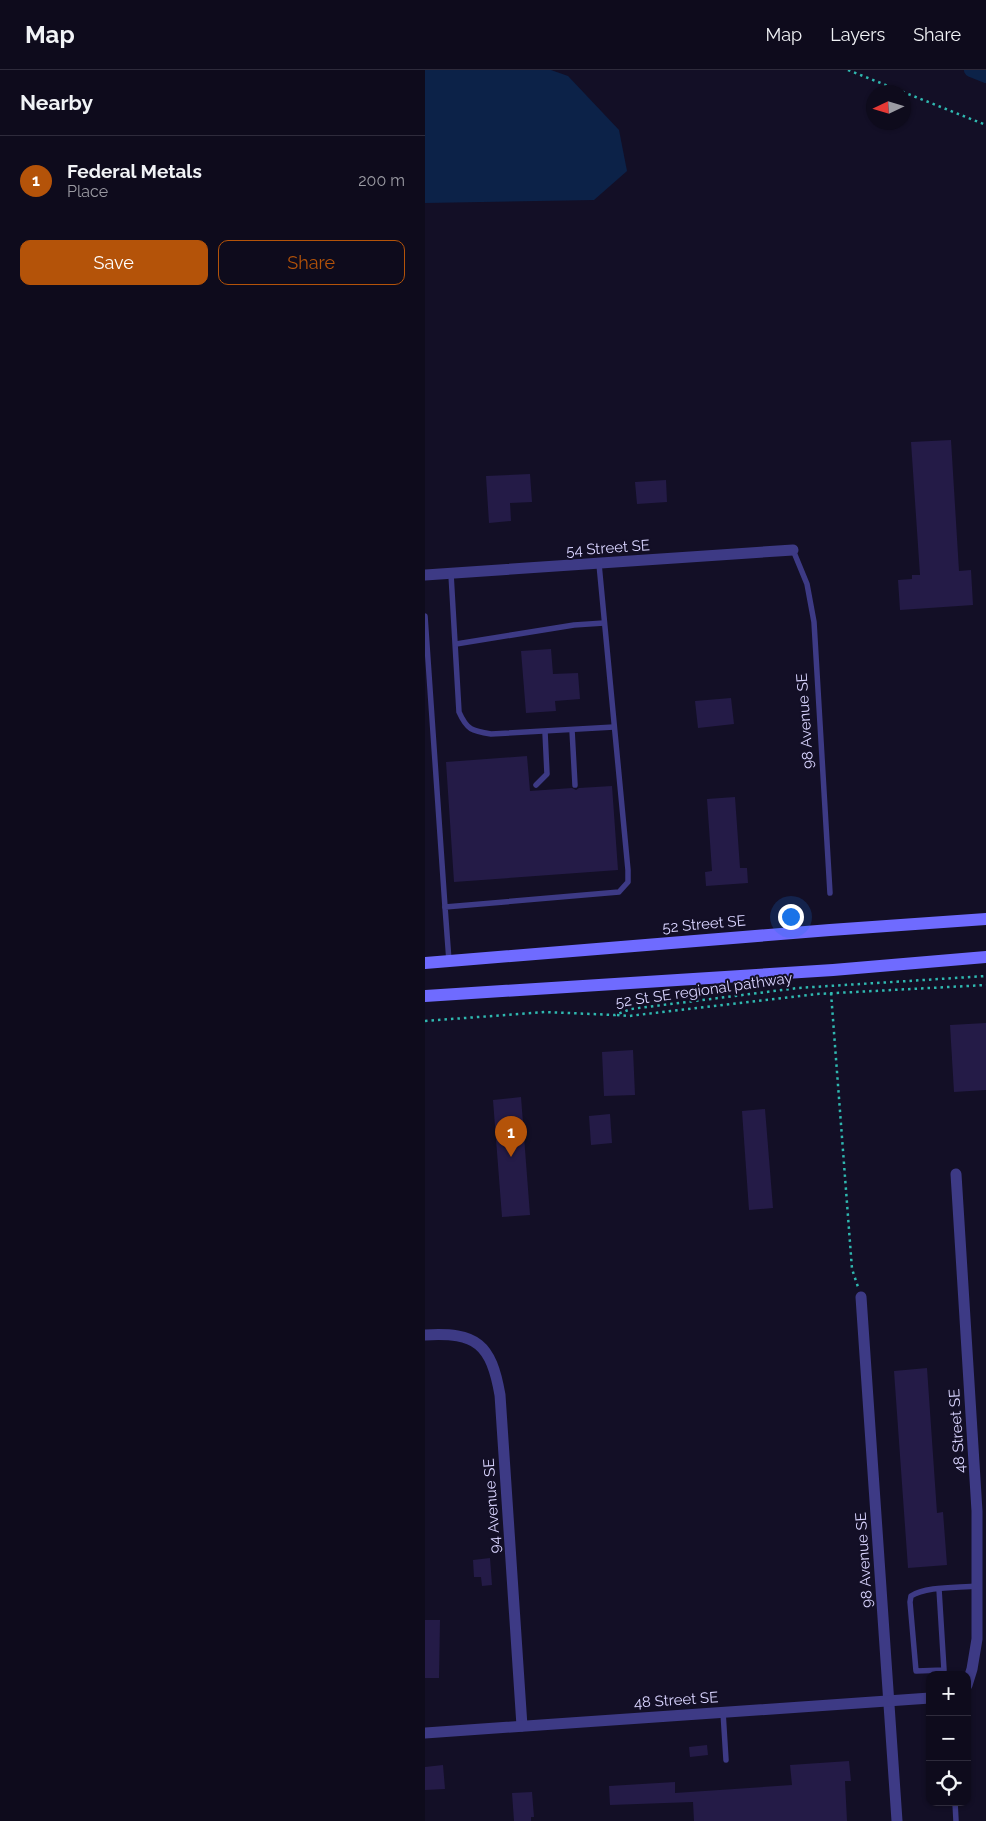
<!DOCTYPE html>
<html lang="en">
<head>
<meta charset="utf-8">
<style>
  :root { --surface:#0e0b1c; --page:#171425; --text:#f1f3f6; --muted:#9b9ba3; --line:#2e2b3b; --accent:#b45309 }
  body { margin:0; font-family:Raleway,sans-serif; background:var(--page); color:var(--text) }
  .controls { position:absolute; right:15px; bottom:15px; display:grid; overflow:hidden; border-radius:10px; box-shadow:0 1px 4px #0004 }
  .controls button { width:45px; height:45px; display:grid; place-items:center; padding:0; border:0; border-bottom:1px solid var(--line); background:var(--surface); color:var(--text); font:25px sans-serif }
  .compass { position:absolute; left:441px; top:15px; width:45px; height:45px; border-radius:50%; background:var(--surface); box-shadow:0 1px 4px #0004; rotate:266deg }
  .you { position:absolute; left:365px; top:846px; width:18px; height:18px; margin:-12px; border:4px solid #fff; border-radius:50%; background:#1a73e8; box-shadow:0 0 0 8px #1a73e833 }
  .badge { display:grid; place-items:center; width:32px; height:32px; border-radius:50%; background:var(--accent); color:#fff; font-size:16px; font-weight:700 }
  .pin { position:absolute; translate:-50% -41px; filter:drop-shadow(0 1px 2px #0008) }
  .pin::after { content:''; position:absolute; top:26px; width:18px; height:15px; background:inherit; clip-path:polygon(0 0,100% 0,50% 100%) }
  .list { margin:0; padding:0; list-style:none }
  h2 { display:flex; justify-content:space-between; align-items:center; height:65px; margin:0; padding:0 20px; font-size:21px }
  h2 small { font-size:16px; font-weight:400; color:var(--muted) }
  .list li { display:grid; grid-template-columns:32px 1fr auto; gap:15px; align-items:center; box-sizing:border-box; height:90px; padding:0 20px; border-top:1px solid var(--line) }
  .list b { display:block; font-size:19px; white-space:nowrap }
  .list p { margin:0; font-size:16px; white-space:nowrap; color:var(--muted) }
  .list em { font-size:16px; font-style:normal; color:var(--muted) }
  .actions { display:flex; gap:10px; padding:15px 20px }
  .actions a { flex:1; padding:11px 0; border:1px solid var(--accent); border-radius:10px; text-align:center; font-size:18px; color:var(--accent) }
  .actions .main { background:var(--accent); color:#fff }
  .icon { flex:none; width:28px; height:28px; fill:none; stroke:currentColor; stroke-width:2; stroke-linecap:round; stroke-linejoin:round }
  .map { position:relative; flex:none; width:561px; height:1751px; overflow:hidden }
  header { display:flex; align-items:center; gap:30px; box-sizing:border-box; height:70px; padding:0 25px; background:var(--surface); border-bottom:1px solid var(--line) }
  header strong { font-size:24px }
  nav { display:flex; gap:28px; margin-inline-start:auto; font-size:18px }
  main { display:flex }
  aside { flex:1; background:var(--surface) }
  .map>svg:first-child { display:block }
  .water { fill:#0c2248 }
  .lines { fill:none; stroke-linecap:round; stroke-linejoin:round }
  .canal { stroke:#0c2248; stroke-width:14 }
  .building { fill:#241b47 }
  .path { stroke:#2fb8b0; stroke-width:2.5; stroke-dasharray:2.5 4; stroke-linecap:butt }
  .lane { stroke:#3d3a85; stroke-width:5.5 }
  .street { stroke:#3d3a85; stroke-width:11 }
  .secondary { stroke:#6f6bff; stroke-width:12 }
  .labels { text-anchor:middle; stroke-width:4; stroke-linejoin:round; paint-order:stroke }
  .street-label { font-size:15px; fill:#d9d4ff; stroke:#130f26 }
</style>
</head>
<body>
<header>
<strong>Map</strong>
<nav><a>Map</a><a>Layers</a><a>Share</a></nav>
</header>
<main>
<aside>
<h2>Nearby<small></small></h2>
<ul class="list">
<li><span class="badge">1</span><div><b>Federal Metals</b><p>Place</p></div><em>200 m</em></li>
</ul>
<div class="actions"><a class="main">Save</a><a>Share</a></div>
</aside>
<div class="map">
<svg width="561" height="1751" viewBox="0 0 561 1751">
  <rect width="100%" height="100%" fill="#130f26"/>
  <!-- water -->
  <polygon class="water" points="0,0 126,0 143,6 194,60 202,101 169,130 0,133"/>
  <g class="lines">
    <!-- canal -->
    <polyline class="canal" points="546,0 561,6"/>
  </g>
  <!-- building -->
  <g class="building">
    <polygon points="526,370 534,501 546,500 548,535 475,540 473,510 487,509 487,505 495,505 486,372"/>
    <polygon points="105,404 107,432 85,433 86,451 64,453 61,406"/>
    <polygon points="241,410 242,432 212,434 210,412"/>
    <polygon points="126,579 128,604 153,603 155,629 130,631 131,641 101,643 96,581"/>
    <polygon points="306,628 309,654 273,658 270,631"/>
    <polygon points="102,686 105,721 147,718 151,720 154,718 187,716 193,800 29,812 21,692"/>
    <polygon points="310,727 315,798 322,798 323,813 281,816 280,802 287,801 282,729"/>
    <polygon points="561,953 561,1020 529,1022 525,955"/>
    <polygon points="208,980 210,1025 179,1026 177,982"/>
    <polygon points="96,1027 105,1145 77,1147 68,1030"/>
    <polygon points="340,1039 348,1138 324,1140 317,1041"/>
    <polygon points="185,1044 187,1073 166,1075 164,1046"/>
    <polygon points="502,1298 512,1443 518,1442 522,1495 483,1498 469,1301"/>
    <polygon points="65,1488 67,1515 57,1516 56,1507 49,1507 48,1490"/>
    <polygon points="0,1550 15,1550 14,1608 0,1608"/>
    <polygon points="282,1675 283,1685 265,1687 264,1677"/>
    <polygon points="424,1691 426,1711 420,1711 422,1751 269,1751 268,1732 185,1735 184,1716 250,1712 250,1723 367,1715 365,1695"/>
    <polygon points="18,1695 20,1719 0,1720 0,1697"/>
    <polygon points="107,1722 109,1747 106,1747 106,1751 89,1751 87,1723"/>
  </g>
  <g class="lines">
    <!-- path -->
    <g class="path">
      <polyline points="423,0 561,55"/>
      <polyline points="406,923 427,1199 433,1217"/>
      <polyline points="192,945 204,946 392,924 561,915"/>
      <polyline points="0,951 120,942 190,945 206,939 373,918 561,906"/>
    </g>
    <!-- lane -->
    <g class="lane">
      <polyline points="368,480 382,514 389,552 405,823"/>
      <path d="M26,504L34,642C42,660 47,661 66,664L189,657"/>
      <polyline points="0,546 20,837"/>
      <polyline points="31,574 149,555 179,553"/>
      <polyline points="147,660 150,715"/>
      <polyline points="111,715 122,704 120,662"/>
      <polyline points="24,891 20,837 194,822 203,812 203,800 174,494"/>
      <path d="M514,1519L519,1600L491,1601L485,1532L486,1526C501,1516 534,1518 552,1516"/>
      <polyline points="298,1642 301,1690"/>
      <polyline points="530,1732 531,1751"/>
    </g>
    <!-- street -->
    <g class="street">
      <polyline points="0,505 368,480"/>
      <polyline points="531,1104 552,1441 552,1569 547,1599 542,1615"/>
      <polyline points="436,1227 472,1751"/>
      <path d="M0,1265C52,1262 66,1274 75,1325L97,1656"/>
      <polyline points="0,1663 505,1628"/>
    </g>
    <!-- secondary -->
    <g class="secondary">
      <polyline points="0,893 405,860 561,849"/>
      <polyline points="0,926 408,900 561,887"/>
    </g>
  </g>
  <g class="labels">
    <!-- street labels -->
    <g class="street-label">
      <text transform="translate(183 478) rotate(-4)" y="5">54 Street SE</text>
      <text transform="translate(380 651) rotate(-94)" y="5">98 Avenue SE</text>
      <text transform="translate(279 854) rotate(-5)" y="5">52 Street SE</text>
      <text transform="translate(279 920) rotate(-8)" y="5">52 St SE regional pathway</text>
      <text transform="translate(532 1361) rotate(-94)" y="5">48 Street SE</text>
      <text transform="translate(67 1436) rotate(-94)" y="5">94 Avenue SE</text>
      <text transform="translate(439 1490) rotate(-94)" y="5">98 Avenue SE</text>
      <text transform="translate(251 1630) rotate(-4)" y="5">48 Street SE</text>
    </g>
  </g>
</svg>
<div class="controls">
<button>+</button>
<button>−</button>
<button><svg class="icon" aria-label="locate" viewBox="0 0 24 24"><circle cx="12" cy="12" r="6"/><path d="M12 2v4M12 18v4M2 12h4M18 12h4"/></svg></button>
</div>
<svg class="compass" viewBox="-18 -18 36 36"><path d="M0-13l5 13h-10z" fill="#e53935"/><path d="M0 13l5-13h-10z" fill="#9b9ba3"/></svg>
<div class="you"></div>
<div class="pin badge" style="left:86px;top:1087px">1</div>
</div>
</main>
</body>
</html>
